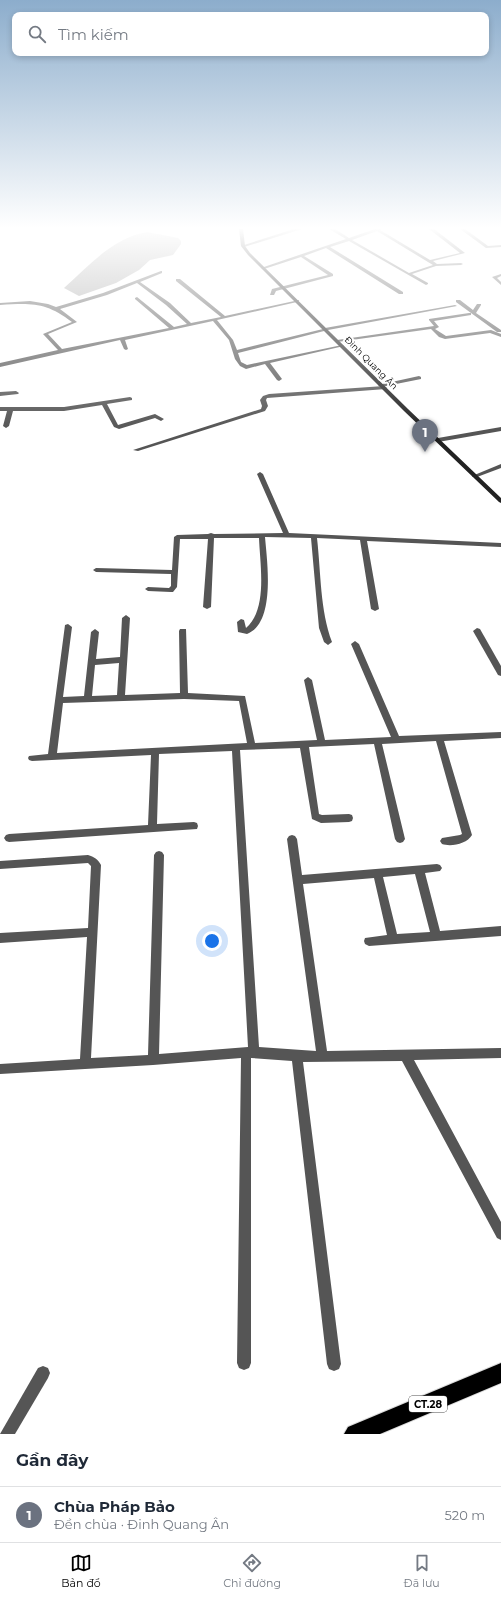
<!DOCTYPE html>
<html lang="vi">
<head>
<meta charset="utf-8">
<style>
  :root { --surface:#fff; --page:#f6f6f7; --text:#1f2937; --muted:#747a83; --line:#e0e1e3; --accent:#000 }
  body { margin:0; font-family:Montserrat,sans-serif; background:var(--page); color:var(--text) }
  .you { position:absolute; left:212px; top:941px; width:14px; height:14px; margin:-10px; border:3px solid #fff; border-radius:50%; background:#1a73e8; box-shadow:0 0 0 6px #1a73e833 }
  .badge { display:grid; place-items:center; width:26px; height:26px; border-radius:50%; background:var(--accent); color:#fff; font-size:13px; font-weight:700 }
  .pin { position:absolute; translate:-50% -33px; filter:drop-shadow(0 1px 2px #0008) }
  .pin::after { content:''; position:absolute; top:21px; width:14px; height:12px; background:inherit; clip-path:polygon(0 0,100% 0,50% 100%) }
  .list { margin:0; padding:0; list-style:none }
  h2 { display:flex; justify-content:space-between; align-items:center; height:52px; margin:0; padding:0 16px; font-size:17px }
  h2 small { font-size:13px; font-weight:400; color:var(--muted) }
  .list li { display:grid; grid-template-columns:26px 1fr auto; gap:12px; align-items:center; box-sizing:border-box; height:56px; padding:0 16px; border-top:1px solid var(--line) }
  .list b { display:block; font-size:15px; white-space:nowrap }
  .list p { margin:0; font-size:13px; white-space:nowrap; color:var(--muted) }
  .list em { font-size:13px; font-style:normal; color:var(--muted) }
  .icon { flex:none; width:22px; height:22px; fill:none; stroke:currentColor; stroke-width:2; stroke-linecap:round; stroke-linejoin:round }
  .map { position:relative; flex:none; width:501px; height:1434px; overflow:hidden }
  .search { position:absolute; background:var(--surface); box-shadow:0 2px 6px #0003; left:12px; right:12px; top:12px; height:44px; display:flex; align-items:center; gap:10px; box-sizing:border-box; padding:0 14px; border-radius:8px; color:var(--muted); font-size:15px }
  .sheet { height:108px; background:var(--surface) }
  nav { display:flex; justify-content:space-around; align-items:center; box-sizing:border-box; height:56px; border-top:1px solid var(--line); background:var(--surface); font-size:11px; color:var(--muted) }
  nav a { display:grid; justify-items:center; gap:2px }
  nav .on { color:var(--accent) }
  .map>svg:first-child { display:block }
  .water { fill:#a3a3a3 }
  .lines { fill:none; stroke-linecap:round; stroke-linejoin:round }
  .highway-casing { stroke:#dbdbdb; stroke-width:2 }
  .street { fill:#555; fill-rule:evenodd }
  .secondary { fill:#222; fill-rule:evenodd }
  .highway { fill:#000; fill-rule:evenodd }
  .labels { text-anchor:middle; stroke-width:4; stroke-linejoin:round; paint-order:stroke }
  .far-street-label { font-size:9px; fill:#000; stroke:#fff }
  .shield { fill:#fff; stroke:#4c4c4c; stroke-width:1 }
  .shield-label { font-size:10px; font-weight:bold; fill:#000 }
</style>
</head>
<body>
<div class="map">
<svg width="501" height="1434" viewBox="0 0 501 1434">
  <rect width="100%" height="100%" fill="#fff"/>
  <!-- water -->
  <path class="water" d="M147,232L178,238L181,241V244L173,255L150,260L139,270L116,283L79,296L64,288C89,266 112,238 147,232Z"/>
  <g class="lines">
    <!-- highway casing -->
    <g class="highway-casing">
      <polygon id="highway" points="501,1363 501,1383 380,1434 344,1434 348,1427"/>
    </g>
    <!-- street -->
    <g class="street">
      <polygon points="294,229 302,229 244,247 241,246"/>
      <path d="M329,229H335L349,238L375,229H382L380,230L430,260L460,253L429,229H434L465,253L433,261L437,264L461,263L463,264L461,265L436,266L412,274L428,283V284L426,285L349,241L330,247L403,292V294H399L326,248L304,256L333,274V276L276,291L274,295H270L272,289L328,275L301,257L264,269L261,268L346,239ZM377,231L428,262L433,265L409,273L352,240Z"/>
      <polygon points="460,229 465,229 488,246 501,245 501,247 486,248"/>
      <path d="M161,271H162V273L140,282L170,303L191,323L221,317L176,281V279H180L225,316L299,300V301L297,302L217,320L233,340L237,350L323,329L325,328L455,305L457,306L328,330L238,353L241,362L247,365L342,345L344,346L270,363L282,379L279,381L277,380L265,364L246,369L240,366L235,359L229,340L213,321L125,340L128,349L126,350L124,349L120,340L0,367V363L58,350L43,334L72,322C46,302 31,303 0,305V303L30,301L48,304L56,307L103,293ZM137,283L166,305L187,324L174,327L137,297L135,298V299L169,328L62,349L48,334L77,322L60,309L107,295Z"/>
      <polygon points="501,274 501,276 497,278 501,282 501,285 492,277"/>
      <polygon points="456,300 460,300 473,310 477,304 481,304 481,305 476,313 501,330 501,332 497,332 456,302"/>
      <polygon points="469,313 471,313 471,315 434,321 439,327 435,329 446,336 491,330 501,334 501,337 490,333 445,339 439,337 431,329 337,342 335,341 337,340 434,326 429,320 429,319"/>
      <polygon points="419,376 421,377 421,379 381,387 378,385"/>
      <polygon points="384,386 387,388 386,389 267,398 266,400 268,406 265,411 138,451 133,450 261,409 262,406 260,400 263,396 269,394"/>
      <polygon points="16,391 19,393 18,394 0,396 0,392"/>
      <polygon points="130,397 132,398 132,400 107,404 118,425 155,414 164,419 161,421 155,418 119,429 114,427 102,405 64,411 13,411 9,426 6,428 3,426 7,411 0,411 0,407 64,407"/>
      <polygon points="501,427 501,431 438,442 435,440 438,438"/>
      <polygon points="501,464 501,468 477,477 473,477 472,476"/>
      <path d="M260,472L263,474L289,533L501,543V547L367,541L379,609L375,611L371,609L360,540L317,538C321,573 320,610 332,642L328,645L324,642L319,628L311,538L265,537C267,561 276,623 247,634L238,632L237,622L241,619L244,620L246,628C268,609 260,565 259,538H214L211,607L207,609L203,607L208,539H180L177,587L173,592H171L148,591L145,589L148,587L169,588L171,586V574L96,572L93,570L96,568L172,570L174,537L177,535L208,534L211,533L214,534L283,533L257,474Z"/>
      <path d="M126,615L130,618L125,695L180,693L179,631L180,629H186L188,693L245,696L255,743L317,740L304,680L308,677L312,680L325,740L391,737L351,644L355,641L359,644L399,736L501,732V738L444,741L472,835C467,844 451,847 442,844L440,841L442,838L460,835L462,834L436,741L382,744L405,839L403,842L400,843L397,842L395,839L374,744L309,747L319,814L322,815L349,814L352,815L353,818L352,821L349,822L321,823L312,819L300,748L240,750L259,1047L316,1051L287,839L289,836L292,835L295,836L297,839L302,875L437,864L440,865L442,868L440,871L425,873L440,931L501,926V936L369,946L365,944L364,941L365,938L387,935L374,878L303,884L327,1051L501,1048V1058L414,1060L501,1222V1240L497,1238L402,1061L303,1062L341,1364L339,1369L334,1371L329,1369L327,1364L292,1061L251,1058V1363L249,1368L244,1370L239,1368L237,1363L241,1058L153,1065L0,1074V1064L80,1059L87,937L0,943V933L88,928L91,866L88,863L0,869V861L88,855C94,857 98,859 101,865L91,1058L148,1055L154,855L156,852L159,851L162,852L164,855L159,1054L248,1047L232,751L159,754L157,824L194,822L197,823L198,826L197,829L9,842L6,841L4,838L6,835L9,834L148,825L151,755L32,761L29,760L28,758L29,756L48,754L65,625L68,624L72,627L63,697L84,696L91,632L95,629L99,632L96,659L120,657L122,618ZM119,663L117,695L92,696L95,665ZM184,699L239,701L247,743L57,753L63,703ZM415,874L430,932L397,934L383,877Z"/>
      <polygon points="477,628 480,629 501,666 501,676 498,675 473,631"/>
      <polygon points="43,1366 48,1368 50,1373 48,1378 15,1434 0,1434 38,1368"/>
    </g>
    <!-- secondary -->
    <polygon class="secondary" points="239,229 243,229 245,246 250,253 408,409 501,498 501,503 499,502 404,411 248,255 241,246"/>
    <!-- highway -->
    <use href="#highway" class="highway"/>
  </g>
  <!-- sky -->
  <linearGradient id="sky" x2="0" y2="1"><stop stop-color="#8cadcc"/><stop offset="0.53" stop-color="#fff"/><stop offset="1" stop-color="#fff" stop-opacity="0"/></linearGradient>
  <rect width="501" height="430" fill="url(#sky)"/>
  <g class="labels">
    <!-- far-street labels -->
    <g class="far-street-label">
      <text transform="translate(371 363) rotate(45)" y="3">Đinh Quang Ân</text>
    </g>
    <!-- shield labels -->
    <rect class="shield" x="409" y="1396" width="38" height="16" rx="3"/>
    <g class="shield-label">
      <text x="428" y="1408">CT.28</text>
    </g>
  </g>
</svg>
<div class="you"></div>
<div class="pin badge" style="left:425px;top:452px;background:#6b7280">1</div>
<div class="search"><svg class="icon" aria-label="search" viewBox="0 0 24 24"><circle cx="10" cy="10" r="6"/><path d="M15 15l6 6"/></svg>Tìm kiếm</div>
</div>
<section class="sheet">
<h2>Gần đây<small></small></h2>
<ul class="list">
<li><span class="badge" style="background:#6b7280">1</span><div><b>Chùa Pháp Bảo</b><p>Đền chùa · Đinh Quang Ân</p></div><em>520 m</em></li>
</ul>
</section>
<nav>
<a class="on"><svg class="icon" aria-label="map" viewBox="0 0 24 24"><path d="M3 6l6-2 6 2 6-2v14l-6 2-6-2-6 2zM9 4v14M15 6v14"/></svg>Bản đồ</a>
<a><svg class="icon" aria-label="directions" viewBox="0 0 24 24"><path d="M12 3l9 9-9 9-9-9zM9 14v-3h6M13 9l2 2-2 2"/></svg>Chỉ đường</a>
<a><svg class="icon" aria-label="saved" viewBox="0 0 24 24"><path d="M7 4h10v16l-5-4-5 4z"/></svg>Đã lưu</a>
</nav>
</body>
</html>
